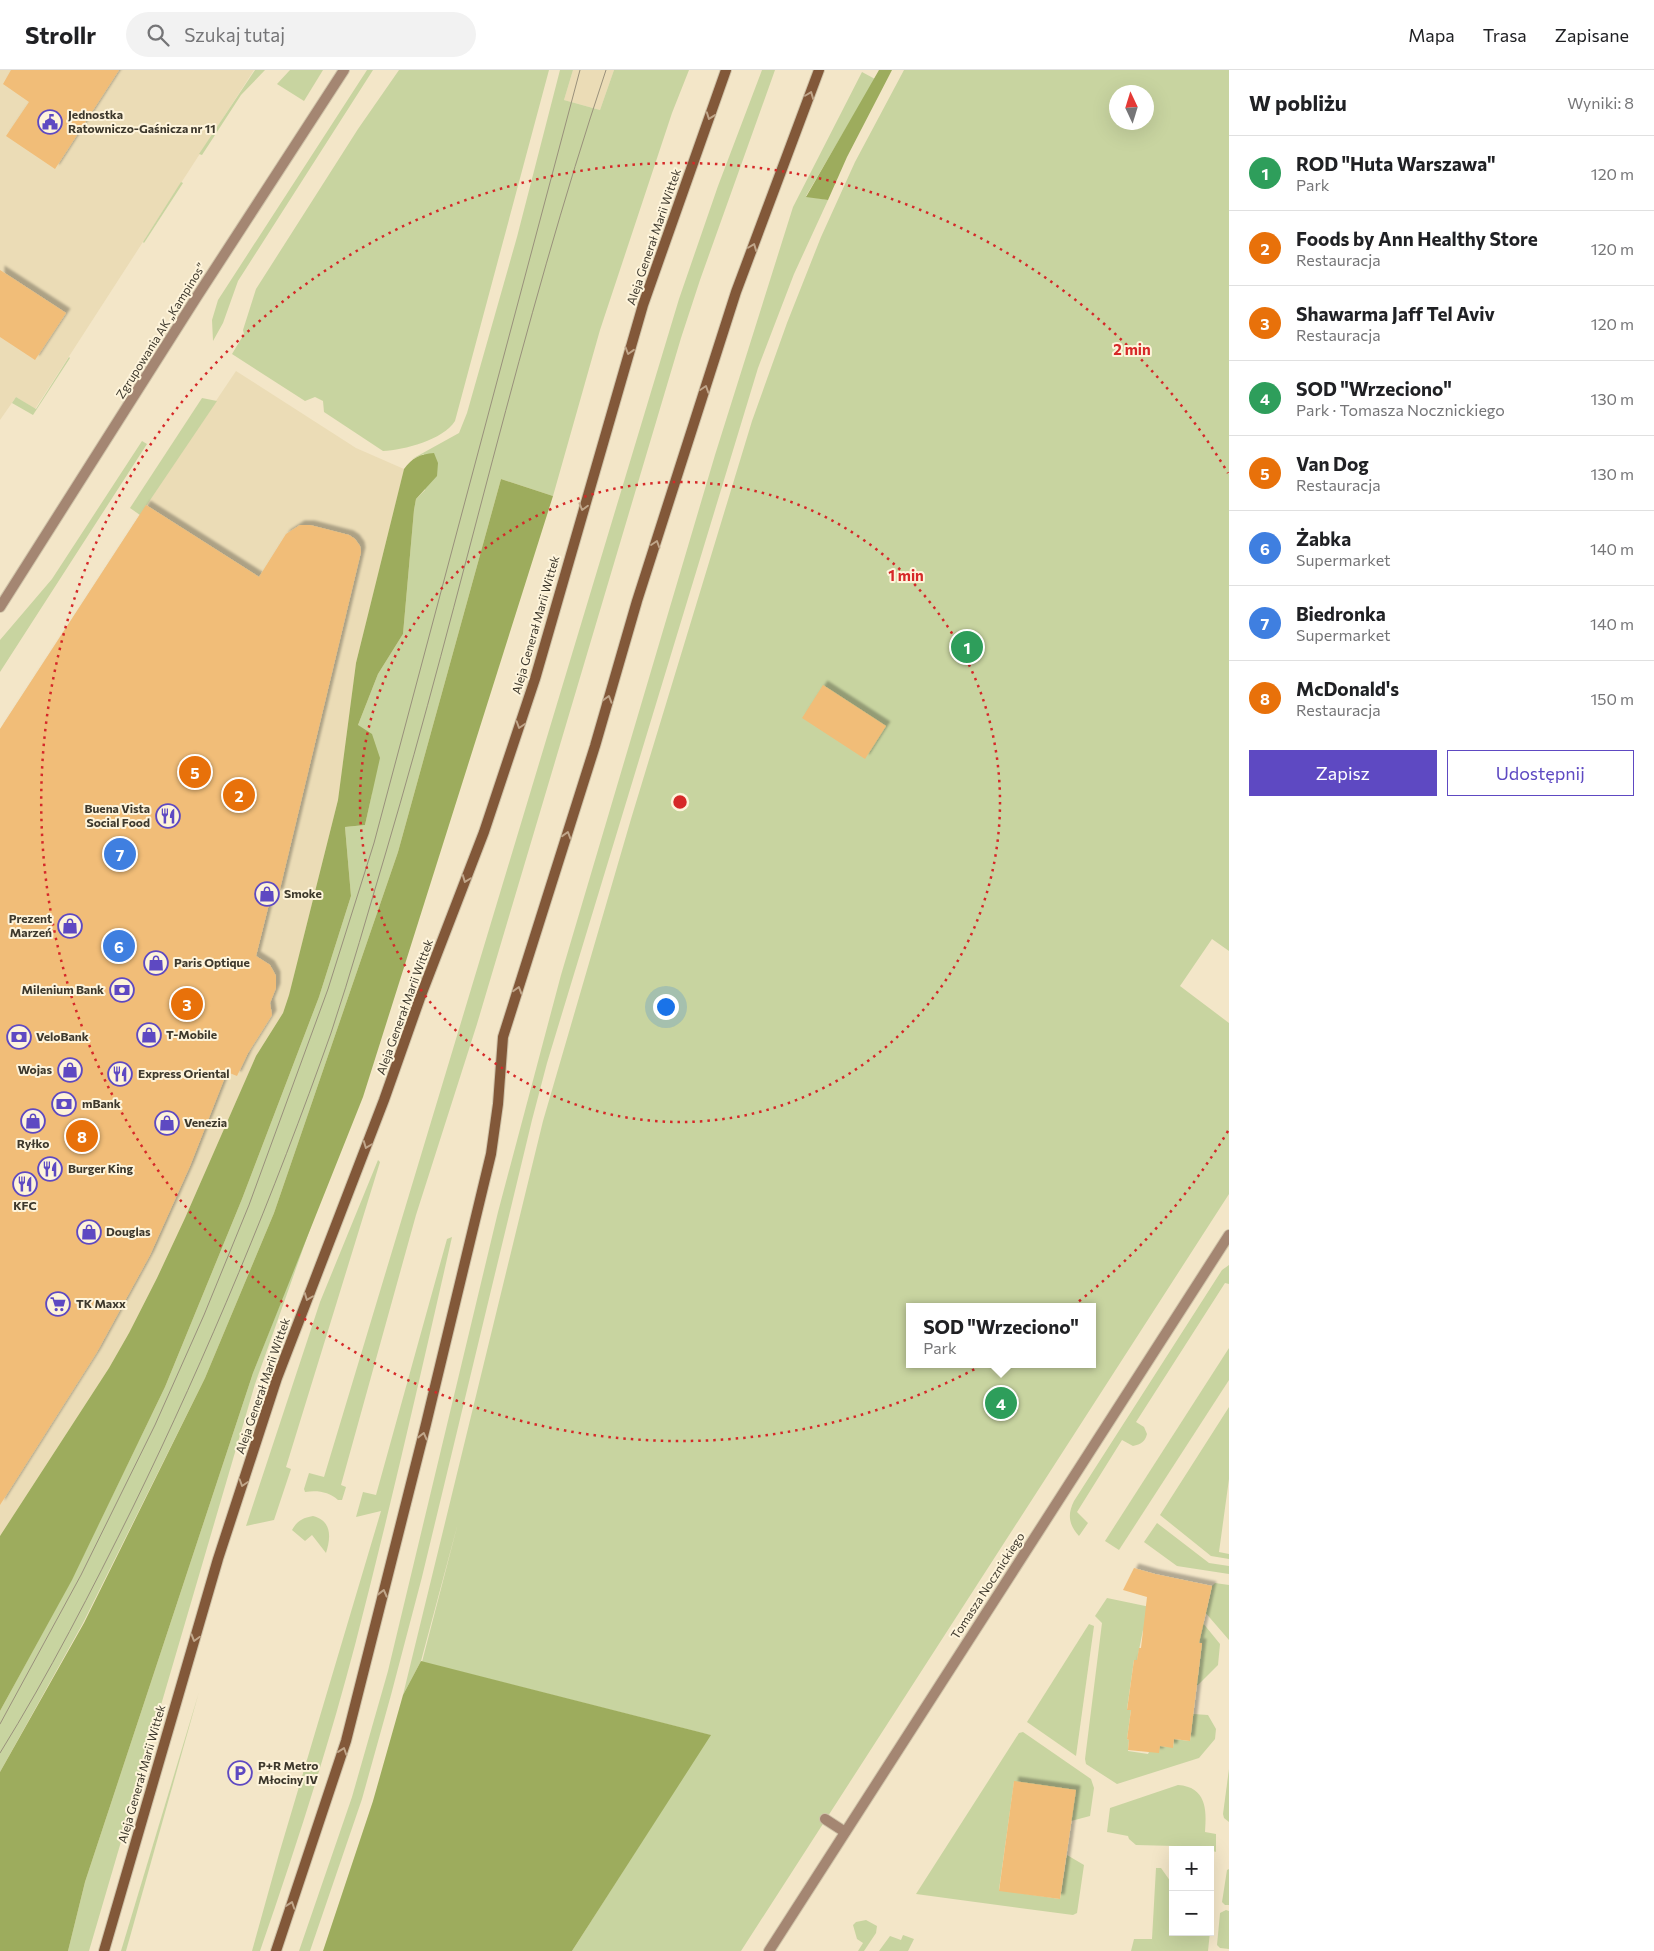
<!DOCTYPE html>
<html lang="pl">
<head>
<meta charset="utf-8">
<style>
  :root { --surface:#fff; --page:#f2f2f2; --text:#202124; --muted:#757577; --line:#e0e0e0; --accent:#5e49c2 }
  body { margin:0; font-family:Commissioner,sans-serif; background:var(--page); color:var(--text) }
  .controls { position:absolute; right:15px; bottom:15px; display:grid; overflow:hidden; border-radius:0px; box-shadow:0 5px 20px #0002 }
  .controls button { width:45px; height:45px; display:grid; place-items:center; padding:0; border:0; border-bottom:1px solid var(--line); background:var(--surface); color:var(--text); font:25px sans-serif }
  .compass { position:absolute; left:1109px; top:15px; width:45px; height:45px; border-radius:50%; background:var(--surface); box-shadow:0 5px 20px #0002; rotate:356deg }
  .you { position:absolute; left:665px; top:936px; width:18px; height:18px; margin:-12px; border:4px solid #fff; border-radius:50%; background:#1a73e8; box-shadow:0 0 0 8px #1a73e833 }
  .badge { display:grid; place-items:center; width:32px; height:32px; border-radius:50%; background:var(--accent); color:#fff; font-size:16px; font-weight:700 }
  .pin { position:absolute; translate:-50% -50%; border:2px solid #fff; box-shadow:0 1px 5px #0006 }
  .popup { position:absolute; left:906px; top:1233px; width:190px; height:65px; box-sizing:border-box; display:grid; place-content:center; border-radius:0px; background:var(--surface); filter:drop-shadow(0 1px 4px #0005); font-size:16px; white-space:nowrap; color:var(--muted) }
  .popup b { font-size:19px; color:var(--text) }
  .popup::after { content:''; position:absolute; left:50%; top:100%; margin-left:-10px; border:10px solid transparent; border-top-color:var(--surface) }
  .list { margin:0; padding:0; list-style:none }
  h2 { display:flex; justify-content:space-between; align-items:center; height:65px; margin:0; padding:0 20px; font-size:21px }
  h2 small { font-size:16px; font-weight:400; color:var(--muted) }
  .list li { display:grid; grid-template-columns:32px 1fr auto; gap:15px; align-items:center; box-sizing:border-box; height:75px; padding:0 20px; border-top:1px solid var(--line) }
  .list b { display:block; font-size:19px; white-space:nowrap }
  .list p { margin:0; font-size:16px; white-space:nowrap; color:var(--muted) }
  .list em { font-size:16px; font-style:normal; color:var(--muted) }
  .actions { display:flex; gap:10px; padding:15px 20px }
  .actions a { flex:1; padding:11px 0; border:1px solid var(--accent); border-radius:0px; text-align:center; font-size:18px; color:var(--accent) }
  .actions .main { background:var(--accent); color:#fff }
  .icon { flex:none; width:28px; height:28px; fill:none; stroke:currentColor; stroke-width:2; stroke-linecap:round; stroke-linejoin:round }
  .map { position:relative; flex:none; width:1229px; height:1881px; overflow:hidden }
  header { display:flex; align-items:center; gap:30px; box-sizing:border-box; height:70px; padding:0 25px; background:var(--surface); border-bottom:1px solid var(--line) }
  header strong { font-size:24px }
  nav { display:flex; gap:28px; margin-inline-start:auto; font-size:18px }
  .search { width:350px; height:45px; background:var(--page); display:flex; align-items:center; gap:12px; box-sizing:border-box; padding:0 18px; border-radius:28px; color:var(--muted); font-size:19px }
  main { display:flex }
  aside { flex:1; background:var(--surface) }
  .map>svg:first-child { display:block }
  .built { fill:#ebdcb6 }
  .green { fill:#c8d4a0; fill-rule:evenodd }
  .forest { fill:#9dac5d }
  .building { fill:#f1bd78; filter:url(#shadow) }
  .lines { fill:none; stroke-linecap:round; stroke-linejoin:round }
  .minor-casing { stroke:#cfc3a9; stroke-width:12 }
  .secondary-casing { stroke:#cfc3a9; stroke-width:12 }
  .minor { stroke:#a48672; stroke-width:10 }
  .secondary { stroke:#825839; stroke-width:10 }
  .tram { stroke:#99907b; stroke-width:1 }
  .oneway { stroke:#c0a68a }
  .ring { fill:none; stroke:#d62828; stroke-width:2.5; stroke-dasharray:2.5 5 }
  .labels { text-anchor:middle; stroke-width:4; stroke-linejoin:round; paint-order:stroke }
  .poi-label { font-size:12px; font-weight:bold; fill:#3e392d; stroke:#fef4db; text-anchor:start }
  .street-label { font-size:12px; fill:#3e392d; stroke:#fef4db }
  .centre { fill:#d62828; stroke:#fef4db; stroke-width:2.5 }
  .ring-label { font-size:15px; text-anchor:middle; font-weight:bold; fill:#d62828; stroke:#fef4db; stroke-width:4; stroke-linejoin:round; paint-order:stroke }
</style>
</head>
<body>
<header>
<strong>Strollr</strong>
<div class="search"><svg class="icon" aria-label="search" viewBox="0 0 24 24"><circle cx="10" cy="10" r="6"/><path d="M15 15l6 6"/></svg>Szukaj tutaj</div>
<nav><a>Mapa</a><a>Trasa</a><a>Zapisane</a></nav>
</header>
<main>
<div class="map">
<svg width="1229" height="1881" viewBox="0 0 1229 1881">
  <defs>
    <filter id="shadow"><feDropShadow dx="4.5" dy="-4.5" stdDeviation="1" flood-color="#0004"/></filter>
  </defs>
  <rect width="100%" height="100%" fill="#f3e6c8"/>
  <!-- built -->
  <g class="built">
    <polygon points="0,0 254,0 35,339 16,327 0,350"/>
    <polygon points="573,0 614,0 600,40 564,30"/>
    <polygon points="236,301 356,378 404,399 356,593 338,730 289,925 283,943 256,986 185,1148 157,1208 129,1263 109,1298 0,1466 0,659 146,435"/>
  </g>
  <!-- green -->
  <g class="green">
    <polygon points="255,0 265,0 241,25 202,85 199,84"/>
    <polygon points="290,0 323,0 304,31 277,14"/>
    <polygon points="367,0 373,0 238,211 223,253 213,271 212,250 218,230"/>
    <path d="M399,0H549L455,351C443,370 404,380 383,381L324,342L323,331L315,327L305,331L232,284L244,264L243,260L256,219L358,59Z"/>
    <polygon points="560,0 573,0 564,30 600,40 614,0 689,0 672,43 600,260 553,426 501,409 398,782 274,1143 205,1308 83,1553 0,1702 0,1641 72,1509 165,1317 242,1129 319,927 351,826 345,757 365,755 372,723 358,655 378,604 403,564 414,440 416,429 425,420 424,384 412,389 459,363 467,343 517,167"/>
    <path d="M762,0H775L700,210L681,268L477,954L416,1145L341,1415L346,1417L342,1430H338C329,1422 318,1420 305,1422L304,1419L309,1403L324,1407L679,229L718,116Z"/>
    <path d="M904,0H1229V881L1212,869L1180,916L1229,953V1124L741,1881H572L710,1665L422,1592L458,1453L421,1591L403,1625L543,1051L631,749L752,351L787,253L821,167L855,92ZM1116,22H1146V52H1116ZM910,1237H1092V1294H910Z"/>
    <polygon points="862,2 875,9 806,126 828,130 794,204 758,298 547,993 532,1050 422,1507 391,1625 362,1729 310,1881 299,1881 352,1727 388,1601 498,1142 561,905 715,385 793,137"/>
    <polygon points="181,112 183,113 144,173 143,172"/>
    <polygon points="69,287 70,288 33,345 12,333 16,327 36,339"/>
    <polygon points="202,328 217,331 140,445 130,438"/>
    <polygon points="142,371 147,374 0,602 0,570 52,509"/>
    <polygon points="378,1090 380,1092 286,1397 291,1399 274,1450 246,1456 320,1232"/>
    <polygon points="315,1145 255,1314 89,1881 68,1881 85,1812 253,1303"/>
    <path d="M452,1167C421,1303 390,1440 355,1575C328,1678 295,1780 260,1881H252L279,1784L381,1441L356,1447L363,1422L376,1425L447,1169Z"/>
    <path d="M1229,1195V1214L1225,1213L1136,1352L1144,1357L1147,1364C1145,1372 1141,1374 1133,1376L1122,1370L1077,1442L1088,1453L1079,1466C1069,1455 1067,1445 1074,1431L1222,1200Z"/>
    <polygon points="1229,1278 1229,1310 1119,1480 1105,1471"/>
    <polygon points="1229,1337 1229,1409 1219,1482 1229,1484 1229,1489 1211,1486 1160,1445"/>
    <path d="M313,1446C332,1451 331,1467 326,1483L312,1465L305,1471L292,1460C297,1451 302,1448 313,1446Z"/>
    <polygon points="1157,1453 1209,1493 1229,1496 1229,1504 1177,1496 1144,1472"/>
    <polygon points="1215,1513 1229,1515 1229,1570 1204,1541 1207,1539 1212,1516"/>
    <path d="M1107,1528L1198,1547L1220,1574L1218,1595L1198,1615H1195L1198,1607L1202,1573C1182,1570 1163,1562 1143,1560L1137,1590H1134L1127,1639L1131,1640L1127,1669L1129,1670L1128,1681L1148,1684L1149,1682L1160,1676L1173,1677L1174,1669L1190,1671L1193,1644L1208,1645L1216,1659L1215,1669L1199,1688L1117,1714L1086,1694L1085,1689L1102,1553L1095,1546Z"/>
    <polygon points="1089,1554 1094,1556 1076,1686 1027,1652"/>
    <polygon points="199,1622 126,1881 121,1881"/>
    <polygon points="1023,1662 1091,1709 1094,1718 1090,1746 1071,1751 1014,1712 999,1820 1060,1829 1067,1785 1084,1795 1077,1843 1073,1845 916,1824 1019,1663"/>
    <polygon points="1229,1699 1229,1752 1224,1748 1223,1744"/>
    <path d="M1178,1715C1206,1717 1207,1739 1205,1762L1216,1764V1782L1210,1780L1173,1776L1136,1775L1129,1769L1128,1766L1107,1762L1110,1738Z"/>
    <polygon points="1156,1798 1161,1798 1173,1815 1173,1862 1210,1862 1208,1881 1131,1881 1134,1869 1152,1869"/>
    <polygon points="1229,1799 1229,1835 1225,1835 1222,1832 1227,1800"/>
    <polygon points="1226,1840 1229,1841 1229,1879 1220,1878 1217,1875 1220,1843"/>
    <polygon points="866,1850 877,1856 876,1863 864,1881 858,1881 863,1873 857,1869 853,1855 856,1852"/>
    <polygon points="903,1865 914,1869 908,1881 879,1881 890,1866 901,1870"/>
  </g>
  <!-- forest -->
  <g class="forest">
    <polygon points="879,0 892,0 847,87 828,130 806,127"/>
    <path d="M434,383L438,393L437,406L416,429L414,440L403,564L378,604L358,655L372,664L380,688L365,755L345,757L351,826L319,927L242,1129L165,1317L72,1510L0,1641V1466L109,1298L129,1263L157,1208L185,1148L256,986L283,943L289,925L338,730L356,593L404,399C412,388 420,384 434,383Z"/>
    <polygon points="501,409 553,426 363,1027 253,1303 85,1812 68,1881 0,1881 0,1702 84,1553 205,1308 274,1143 398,782"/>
    <polygon points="421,1591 711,1665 572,1881 323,1881 373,1731 403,1625"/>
  </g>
  <!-- building -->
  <g class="building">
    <polygon points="11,0 119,0 55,99 6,66 29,32 3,14"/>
    <polygon points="0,200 66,243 35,290 0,267"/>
    <polygon points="146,435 259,507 286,464 300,455 310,455 349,465 355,469 360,476 361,482 279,823 271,826 256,886 270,895 276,906 276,918 270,933 272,945 248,983 237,1006 227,1002 190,1096 150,1185 97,1282 0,1435 0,659"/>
    <polygon points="823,615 886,656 865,689 802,648"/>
    <polygon points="1134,1498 1155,1504 1212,1516 1199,1573 1202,1573 1190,1671 1174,1669 1173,1678 1160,1676 1159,1683 1128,1680 1129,1670 1127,1669 1131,1640 1127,1640 1134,1590 1137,1590 1139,1578 1141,1578 1147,1527 1123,1520"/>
    <polygon points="1014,1711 1076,1720 1060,1829 999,1821"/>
  </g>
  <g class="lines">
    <!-- minor casing -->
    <g class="minor-casing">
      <g id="minor">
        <polyline points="0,537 196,228 344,0"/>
        <polyline points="825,1749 845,1762"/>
        <polyline points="769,1881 1229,1165"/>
      </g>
    </g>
    <!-- secondary casing -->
    <g class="secondary-casing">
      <g id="secondary">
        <polyline points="104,1881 218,1489 277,1308 384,1030 420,928 484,762 535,609 643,235 726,0"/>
        <polyline points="276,1881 346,1671 426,1354 491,1084 498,1034 503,967 595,676 637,531 736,222 819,0"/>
      </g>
    </g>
    <!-- minor -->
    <use href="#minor" class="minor"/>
    <!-- secondary -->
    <use href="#secondary" class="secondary"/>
    <!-- tram -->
    <g class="tram">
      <polyline points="0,1654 81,1505 155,1355 204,1245 249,1135 328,919 374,773 580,0"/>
      <path d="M0,1683C49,1604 92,1520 133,1437C208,1283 274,1124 331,963C351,903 368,842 386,782C463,522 520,257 606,0"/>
    </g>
  </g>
  <!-- one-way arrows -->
  <defs><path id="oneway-chevron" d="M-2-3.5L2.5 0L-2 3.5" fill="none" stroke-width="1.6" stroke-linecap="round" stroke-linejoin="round" transform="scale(1.25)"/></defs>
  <g class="oneway">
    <use href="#oneway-chevron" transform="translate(810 25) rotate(-69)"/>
    <use href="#oneway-chevron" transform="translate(710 46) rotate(110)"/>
    <use href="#oneway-chevron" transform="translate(753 177) rotate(-69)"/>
    <use href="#oneway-chevron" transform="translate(629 281) rotate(107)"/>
    <use href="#oneway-chevron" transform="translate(705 319) rotate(-72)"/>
    <use href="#oneway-chevron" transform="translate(583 437) rotate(106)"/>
    <use href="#oneway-chevron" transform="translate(656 474) rotate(-72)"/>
    <use href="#oneway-chevron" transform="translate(608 629) rotate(-74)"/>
    <use href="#oneway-chevron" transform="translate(520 655) rotate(108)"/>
    <use href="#oneway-chevron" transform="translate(567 765) rotate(-73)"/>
    <use href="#oneway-chevron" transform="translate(466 809) rotate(111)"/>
    <use href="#oneway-chevron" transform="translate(518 920) rotate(-73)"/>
    <use href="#oneway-chevron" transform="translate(367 1075) rotate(111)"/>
    <use href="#oneway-chevron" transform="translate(308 1227) rotate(111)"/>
    <use href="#oneway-chevron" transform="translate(423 1366) rotate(-76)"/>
    <use href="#oneway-chevron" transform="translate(243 1413) rotate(108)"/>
    <use href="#oneway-chevron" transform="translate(383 1523) rotate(-76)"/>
    <use href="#oneway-chevron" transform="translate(195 1568) rotate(106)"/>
    <use href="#oneway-chevron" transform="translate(343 1681) rotate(-71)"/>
    <use href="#oneway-chevron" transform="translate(291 1835) rotate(-71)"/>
  </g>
  <!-- distance rings -->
  <g class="ring">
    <circle cx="680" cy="732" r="320"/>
    <path d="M1228 1061A639 639 0 1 1 1228 403"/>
  </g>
  <!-- icons -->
  <defs>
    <g id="civic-ring" transform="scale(1.25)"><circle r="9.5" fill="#fef4db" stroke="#5e49c2" stroke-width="1.5"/><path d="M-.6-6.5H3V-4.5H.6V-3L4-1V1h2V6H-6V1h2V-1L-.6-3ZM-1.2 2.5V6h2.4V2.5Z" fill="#5e49c2"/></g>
    <g id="restaurant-ring" transform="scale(1.25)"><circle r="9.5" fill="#fef4db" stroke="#5e49c2" stroke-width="1.5"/><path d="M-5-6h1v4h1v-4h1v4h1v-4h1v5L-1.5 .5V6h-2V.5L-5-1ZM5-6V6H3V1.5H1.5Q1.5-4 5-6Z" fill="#5e49c2"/></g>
    <g id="shop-ring" transform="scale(1.25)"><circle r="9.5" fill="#fef4db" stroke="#5e49c2" stroke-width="1.5"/><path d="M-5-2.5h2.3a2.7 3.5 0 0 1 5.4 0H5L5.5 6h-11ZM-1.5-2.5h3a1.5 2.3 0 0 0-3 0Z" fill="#5e49c2"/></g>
    <g id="bank-ring" transform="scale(1.25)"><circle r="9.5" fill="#fef4db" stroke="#5e49c2" stroke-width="1.5"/><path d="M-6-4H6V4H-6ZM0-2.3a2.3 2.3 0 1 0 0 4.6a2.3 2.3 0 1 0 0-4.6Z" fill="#5e49c2"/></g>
    <g id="supermarket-ring" transform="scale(1.25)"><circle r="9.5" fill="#fef4db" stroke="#5e49c2" stroke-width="1.5"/><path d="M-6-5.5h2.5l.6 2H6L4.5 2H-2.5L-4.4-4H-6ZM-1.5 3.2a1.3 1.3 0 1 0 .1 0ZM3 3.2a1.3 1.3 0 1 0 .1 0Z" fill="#5e49c2"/></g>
    <g id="parking-ring" transform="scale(1.25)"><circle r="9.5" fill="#fef4db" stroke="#5e49c2" stroke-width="1.5"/><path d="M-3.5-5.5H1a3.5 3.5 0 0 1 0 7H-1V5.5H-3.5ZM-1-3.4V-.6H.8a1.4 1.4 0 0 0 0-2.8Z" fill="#5e49c2"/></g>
  </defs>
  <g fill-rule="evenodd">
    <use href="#civic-ring" x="50" y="52"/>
    <use href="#restaurant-ring" x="168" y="746"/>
    <use href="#shop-ring" x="267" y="824"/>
    <use href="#shop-ring" x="70" y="856"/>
    <use href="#shop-ring" x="156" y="893"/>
    <use href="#bank-ring" x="122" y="920"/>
    <use href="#shop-ring" x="149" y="965"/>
    <use href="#bank-ring" x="19" y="967"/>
    <use href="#shop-ring" x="70" y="1000"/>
    <use href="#restaurant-ring" x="120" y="1004"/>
    <use href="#bank-ring" x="64" y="1034"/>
    <use href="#shop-ring" x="33" y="1051"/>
    <use href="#shop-ring" x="167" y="1053"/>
    <use href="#restaurant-ring" x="50" y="1099"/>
    <use href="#restaurant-ring" x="25" y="1114"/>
    <use href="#shop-ring" x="89" y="1162"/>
    <use href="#supermarket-ring" x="58" y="1234"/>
    <use href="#parking-ring" x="240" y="1703"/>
  </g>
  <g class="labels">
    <!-- poi labels -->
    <g class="poi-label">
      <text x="68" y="49">Jednostka<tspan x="68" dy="14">Ratowniczo-Gaśnicza nr 11</tspan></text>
      <text x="150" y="743" text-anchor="end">Buena Vista<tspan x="150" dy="14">Social Food</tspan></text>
      <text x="284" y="828">Smoke</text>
      <text x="52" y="853" text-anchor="end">Prezent<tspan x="52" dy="14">Marzeń</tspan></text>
      <text x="174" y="897">Paris Optique</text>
      <text x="104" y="924" text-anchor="end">Milenium Bank</text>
      <text x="166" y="969">T-Mobile</text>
      <text x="36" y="971">VeloBank</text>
      <text x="52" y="1004" text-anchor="end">Wojas</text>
      <text x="138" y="1008">Express Oriental</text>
      <text x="82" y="1038">mBank</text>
      <text x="184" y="1057">Venezia</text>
      <text x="33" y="1078" text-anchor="middle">Ryłko</text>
      <text x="68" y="1103">Burger King</text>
      <text x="25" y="1140" text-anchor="middle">KFC</text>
      <text x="106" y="1166">Douglas</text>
      <text x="76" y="1238">TK Maxx</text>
      <text x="258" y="1700">P+R Metro<tspan x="258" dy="14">Młociny IV</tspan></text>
    </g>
    <!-- street labels -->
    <g class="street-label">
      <text transform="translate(654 167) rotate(-71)" y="4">Aleja Generał Marii Wittek</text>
      <text transform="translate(161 261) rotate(-58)" y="4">Zgrupowania AK „Kampinos”</text>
      <text transform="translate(536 555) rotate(-74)" y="4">Aleja Generał Marii Wittek</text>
      <text transform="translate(405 937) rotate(-70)" y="4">Aleja Generał Marii Wittek</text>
      <text transform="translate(263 1316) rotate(-71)" y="4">Aleja Generał Marii Wittek</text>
      <text transform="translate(988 1516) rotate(-57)" y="4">Tomasza Nocznickiego</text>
      <text transform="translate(142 1704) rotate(-74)" y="4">Aleja Generał Marii Wittek</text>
    </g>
  </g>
  <circle cx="680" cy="732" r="8" class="centre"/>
  <g class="ring-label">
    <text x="1132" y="285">2 min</text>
    <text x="906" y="511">1 min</text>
  </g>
</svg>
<div class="controls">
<button>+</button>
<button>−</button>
</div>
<svg class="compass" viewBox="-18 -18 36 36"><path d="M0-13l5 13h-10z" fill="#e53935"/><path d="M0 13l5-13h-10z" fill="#757577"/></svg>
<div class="you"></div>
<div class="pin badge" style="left:967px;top:577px;background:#2e9e5b">1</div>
<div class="pin badge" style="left:239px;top:725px;background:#e8710a">2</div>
<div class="pin badge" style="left:187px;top:934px;background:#e8710a">3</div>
<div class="pin badge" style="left:1001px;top:1333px;background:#2e9e5b">4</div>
<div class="popup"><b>SOD &quot;Wrzeciono&quot;</b>Park</div>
<div class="pin badge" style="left:195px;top:702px;background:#e8710a">5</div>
<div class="pin badge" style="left:119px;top:876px;background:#3f7fe0">6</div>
<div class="pin badge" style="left:120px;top:784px;background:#3f7fe0">7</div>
<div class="pin badge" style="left:82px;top:1066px;background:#e8710a">8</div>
</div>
<aside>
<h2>W pobliżu<small>Wyniki: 8</small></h2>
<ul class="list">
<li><span class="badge" style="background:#2e9e5b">1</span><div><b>ROD &quot;Huta Warszawa&quot;</b><p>Park</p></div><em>120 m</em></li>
<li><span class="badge" style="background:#e8710a">2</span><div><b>Foods by Ann Healthy Store</b><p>Restauracja</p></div><em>120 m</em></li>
<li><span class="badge" style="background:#e8710a">3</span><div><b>Shawarma Jaff Tel Aviv</b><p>Restauracja</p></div><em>120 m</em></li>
<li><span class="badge" style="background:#2e9e5b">4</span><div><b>SOD &quot;Wrzeciono&quot;</b><p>Park · Tomasza Nocznickiego</p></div><em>130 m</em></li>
<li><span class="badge" style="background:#e8710a">5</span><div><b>Van Dog</b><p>Restauracja</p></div><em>130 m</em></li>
<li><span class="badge" style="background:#3f7fe0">6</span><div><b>Żabka</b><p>Supermarket</p></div><em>140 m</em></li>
<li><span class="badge" style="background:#3f7fe0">7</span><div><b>Biedronka</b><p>Supermarket</p></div><em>140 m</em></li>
<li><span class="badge" style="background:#e8710a">8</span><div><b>McDonald's</b><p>Restauracja</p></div><em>150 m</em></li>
</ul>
<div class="actions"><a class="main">Zapisz</a><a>Udostępnij</a></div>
</aside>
</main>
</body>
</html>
